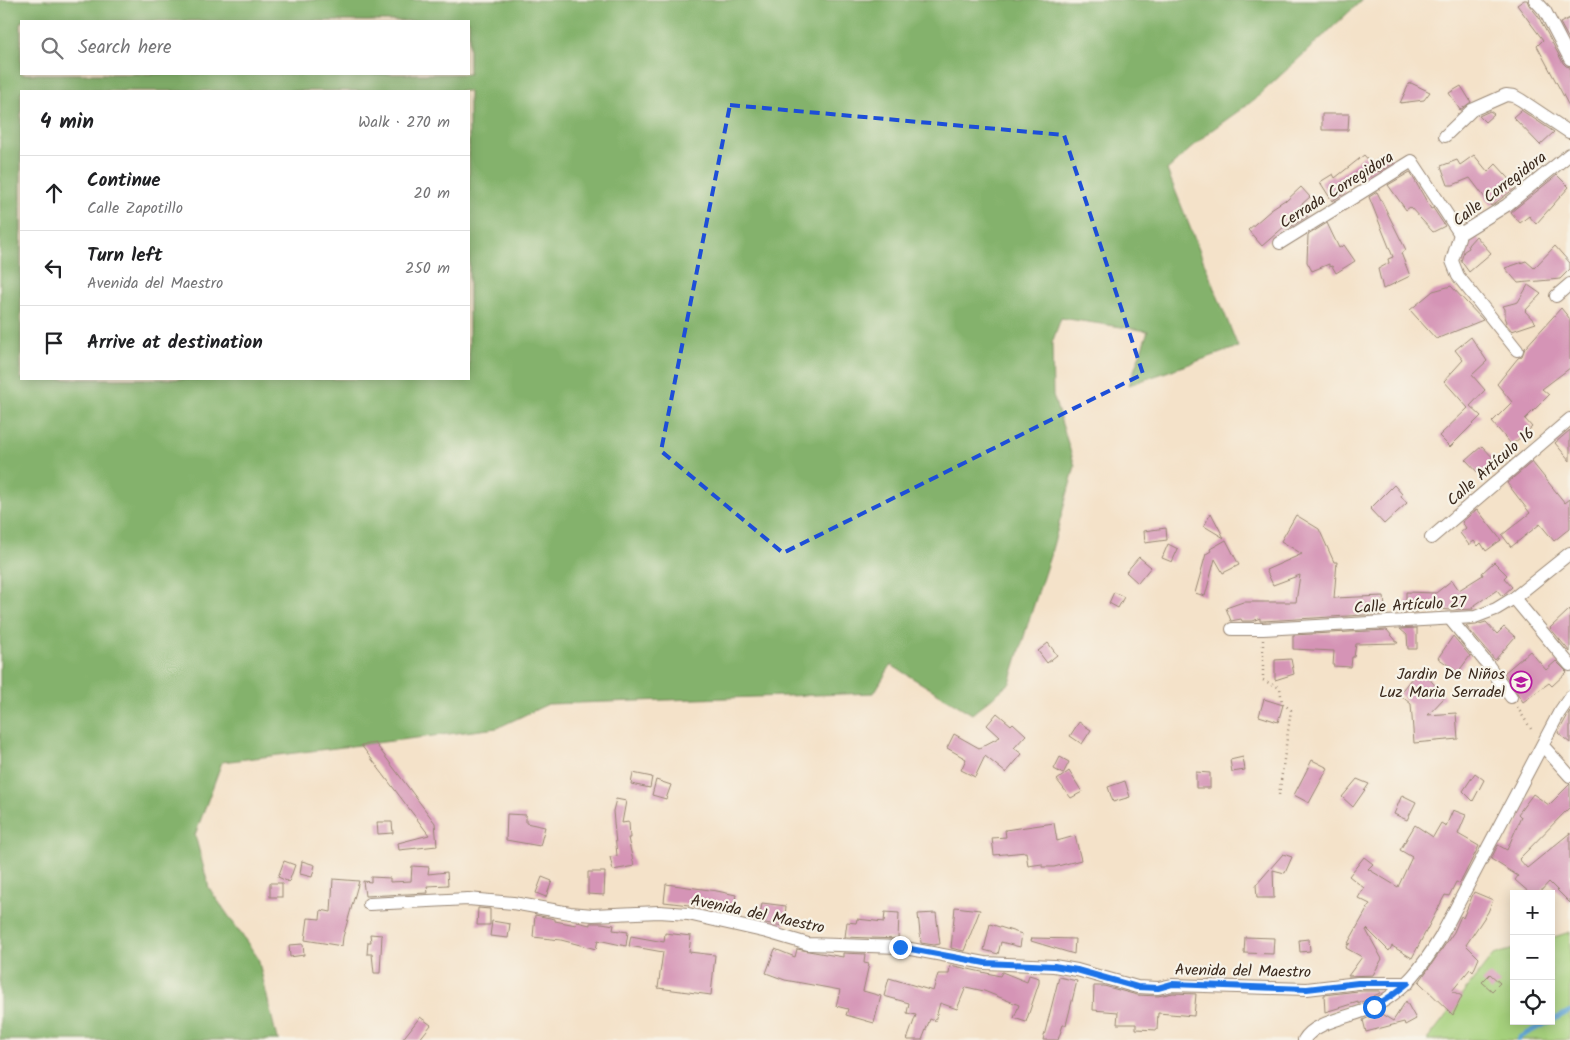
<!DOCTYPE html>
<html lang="en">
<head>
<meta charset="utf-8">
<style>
  :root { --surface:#fff; --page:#f6f6f6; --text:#202124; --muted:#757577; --line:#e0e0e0 }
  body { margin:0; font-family:Kalam,sans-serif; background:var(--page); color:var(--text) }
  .controls { position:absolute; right:15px; bottom:15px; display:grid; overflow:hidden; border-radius:0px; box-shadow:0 2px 12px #0003 }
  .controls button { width:45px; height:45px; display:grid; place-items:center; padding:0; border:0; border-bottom:1px solid var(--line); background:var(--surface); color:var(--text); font:25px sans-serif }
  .stop { position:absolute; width:15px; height:15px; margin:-11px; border:4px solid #1a73e8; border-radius:50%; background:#fff }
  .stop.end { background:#1a73e8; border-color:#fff; box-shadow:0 1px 5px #0008 }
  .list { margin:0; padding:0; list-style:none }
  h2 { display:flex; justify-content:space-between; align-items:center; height:65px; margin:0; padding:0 20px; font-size:21px }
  h2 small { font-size:16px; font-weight:400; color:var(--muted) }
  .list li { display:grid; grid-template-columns:32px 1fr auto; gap:15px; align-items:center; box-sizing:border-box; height:75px; padding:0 20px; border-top:1px solid var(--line) }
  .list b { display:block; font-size:19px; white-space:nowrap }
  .list p { margin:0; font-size:16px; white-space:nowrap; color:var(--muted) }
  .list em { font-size:16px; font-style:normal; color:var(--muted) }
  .icon { flex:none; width:28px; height:28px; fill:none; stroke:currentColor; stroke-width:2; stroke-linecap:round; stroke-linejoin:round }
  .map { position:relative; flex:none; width:1570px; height:1040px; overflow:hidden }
  .search { position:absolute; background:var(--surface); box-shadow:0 2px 12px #0003; left:20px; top:20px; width:450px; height:55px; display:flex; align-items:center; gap:12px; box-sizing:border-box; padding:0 18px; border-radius:0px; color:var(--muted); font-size:19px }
  .panel { position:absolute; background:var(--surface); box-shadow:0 2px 12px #0003; left:20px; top:90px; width:450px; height:290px; border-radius:0px }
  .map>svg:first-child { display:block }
  .green { fill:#a5d07c; stroke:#707d4d }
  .forest { fill:#84b26c; stroke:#606e45; fill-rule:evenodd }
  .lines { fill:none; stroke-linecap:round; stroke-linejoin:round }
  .stream { stroke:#63a7d8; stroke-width:4.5 }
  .building { fill:#d594b6 }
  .street-casing { stroke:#988674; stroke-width:14 }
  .path { stroke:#988674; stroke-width:2.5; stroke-dasharray:1 4; stroke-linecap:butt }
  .street { stroke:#fff; stroke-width:12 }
  .route { stroke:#1a73e8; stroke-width:6 }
  .marked { fill:none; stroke:#1d4ed8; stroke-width:4; stroke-dasharray:10 6; stroke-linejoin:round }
  .labels { text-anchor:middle; stroke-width:4.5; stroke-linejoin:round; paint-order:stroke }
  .street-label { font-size:16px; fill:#3b2a1e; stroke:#f7f3e8 }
  .poi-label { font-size:16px; fill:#3b2a1e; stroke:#f7f3e8; text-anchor:end }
</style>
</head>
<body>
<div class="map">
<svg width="1570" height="1040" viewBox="0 0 1570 1040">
  <rect width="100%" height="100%" fill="#f7f3e8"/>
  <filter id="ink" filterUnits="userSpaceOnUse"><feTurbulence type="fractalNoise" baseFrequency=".02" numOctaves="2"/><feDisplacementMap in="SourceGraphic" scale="10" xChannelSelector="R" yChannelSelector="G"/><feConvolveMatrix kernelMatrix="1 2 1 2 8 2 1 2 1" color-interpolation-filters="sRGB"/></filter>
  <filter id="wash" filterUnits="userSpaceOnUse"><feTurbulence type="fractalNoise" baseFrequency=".0096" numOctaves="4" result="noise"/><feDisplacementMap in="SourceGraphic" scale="20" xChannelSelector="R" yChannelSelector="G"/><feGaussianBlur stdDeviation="1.12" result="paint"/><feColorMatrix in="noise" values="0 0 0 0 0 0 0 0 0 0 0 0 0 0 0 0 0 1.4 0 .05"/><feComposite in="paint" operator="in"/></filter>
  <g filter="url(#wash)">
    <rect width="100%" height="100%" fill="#f4e2c9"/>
    <!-- green -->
    <polygon class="green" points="1570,932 1570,1040 1427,1040 1493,955 1514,949 1514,1021 1551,1021 1551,938"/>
    <!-- forest -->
    <path class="forest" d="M0,0H1362L1254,100L1209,132L1167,170L1238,347L1129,385L1148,331L1061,318L1052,343L1053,395L1075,466L1051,553L1029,620L1010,683L972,714L891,665L874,693L548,704L497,728L222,762L195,835L209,888L258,958L277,1039L280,1040H0ZM21,21H469V74H21ZM21,91H469V379H21Z"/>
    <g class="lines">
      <!-- stream -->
      <g class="stream">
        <polyline points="1551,1021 1570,1011"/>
        <polyline points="1518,1040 1520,1037 1551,1021"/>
      </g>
    </g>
    <g id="blocks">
      <!-- building -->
      <g class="building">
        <polygon points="1524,0 1527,0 1529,5 1538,16 1563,63 1566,66 1570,67 1570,108 1537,46 1543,40 1517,5"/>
        <polygon points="1570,18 1570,41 1560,23"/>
        <polygon points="1411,83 1430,92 1424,100 1400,103 1409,84"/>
        <polygon points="1461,86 1471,102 1460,110 1449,93"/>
        <polygon points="1521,110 1554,132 1540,145 1513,117"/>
        <polygon points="1490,111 1494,114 1485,122 1479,116"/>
        <polygon points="1322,114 1349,114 1348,130 1322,130"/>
        <polygon points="1364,155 1378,171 1365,179 1358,172 1340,186 1345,193 1332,201 1320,182 1333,174 1335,178"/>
        <polygon points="1383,155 1386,157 1389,155 1395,162 1379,172 1373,163"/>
        <polygon points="1474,155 1488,172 1496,164 1517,187 1491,206 1470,178 1453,185 1448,185 1441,166 1457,160 1460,165"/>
        <polygon points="1410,172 1431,209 1433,208 1445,226 1433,232 1410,207 1406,210 1388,185"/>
        <polygon points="1557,175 1569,187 1536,224 1529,216 1520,223 1511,212"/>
        <polygon points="1301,187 1310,197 1301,205 1308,216 1287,229 1285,226 1262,246 1248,230 1271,210 1271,209 1285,200 1286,201"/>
        <polygon points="1377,192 1406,250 1401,253 1410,276 1383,289 1378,269 1389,263 1388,259 1393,257 1369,197"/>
        <polygon points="1327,223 1339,248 1344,245 1355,261 1336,273 1332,266 1329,267 1329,264 1312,271 1307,262 1308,235"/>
        <polygon points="1476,236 1491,253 1469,272 1461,261 1464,251 1469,248 1468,245"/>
        <polygon points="1555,246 1570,263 1570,269 1560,279 1518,283 1505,268 1526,261 1534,268"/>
        <polygon points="1528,285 1541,294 1525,311 1536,323 1512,331 1506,324 1507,322 1505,317 1505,309 1503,306 1518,302"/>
        <polygon points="1451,286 1483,320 1436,339 1410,310 1433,291"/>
        <polygon points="1561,308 1570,319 1570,368 1542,389 1549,395 1525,419 1532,427 1512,445 1492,422 1512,402 1497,384 1518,358 1522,356 1525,348"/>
        <polygon points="1471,337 1487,361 1472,375 1485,390 1470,406 1481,416 1450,447 1439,436 1468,408 1444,381 1463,360 1455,350"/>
        <polygon points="1570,430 1570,461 1555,443"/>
        <polygon points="1482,446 1496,461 1480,475 1466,460"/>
        <polygon points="1532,462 1565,503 1570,499 1570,528 1554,541 1540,524 1511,547 1502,535 1530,513 1507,483"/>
        <polygon points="1394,485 1402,494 1401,496 1407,503 1384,524 1370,509"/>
        <polygon points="1477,509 1501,540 1486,551 1481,543 1478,546 1474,541 1469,545 1460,533 1466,528 1462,522"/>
        <polygon points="1211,513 1224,538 1204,526"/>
        <polygon points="1296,515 1319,529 1334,562 1337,562 1334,598 1384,596 1385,610 1381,614 1263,621 1260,621 1260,618 1253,621 1242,621 1241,619 1231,621 1226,608 1243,602 1296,602 1300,575 1273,585 1266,570 1302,554 1281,541"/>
        <polygon points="1166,528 1167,540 1145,543 1144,531"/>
        <polygon points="1226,540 1239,565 1223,573 1215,559 1205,596 1195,593 1206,554 1211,551 1210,549"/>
        <polygon points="1168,544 1178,549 1172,562 1162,558"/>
        <polygon points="1139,557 1151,567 1138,583 1126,572"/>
        <polygon points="1494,562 1507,575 1504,578 1512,587 1502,596 1497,590 1472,607 1473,609 1450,610 1417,606 1417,612 1406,613 1406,592 1436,593 1452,580 1459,590 1483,575 1482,573"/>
        <polygon points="1114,592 1124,597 1118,608 1109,603"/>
        <polygon points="1570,609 1570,652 1550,628"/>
        <polygon points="1486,622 1497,634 1504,627 1515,637 1495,660 1466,626 1476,625"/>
        <polygon points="1417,628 1417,649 1408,649 1407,635 1400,629"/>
        <polygon points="1387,630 1398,643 1356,644 1354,657 1352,657 1351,667 1333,666 1334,651 1293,649 1293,635"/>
        <polygon points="1453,636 1470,656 1458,672 1438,658"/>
        <polygon points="1048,643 1057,655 1047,663 1038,651"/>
        <polygon points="1530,651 1546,670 1556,661 1567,672 1552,686 1549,683 1523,702 1504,673"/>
        <polygon points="1291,659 1294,674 1275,680 1275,660"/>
        <polygon points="1420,668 1445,697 1428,715 1456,713 1458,739 1414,743 1411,704 1399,694"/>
        <polygon points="1264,699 1283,705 1278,722 1259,716"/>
        <polygon points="1570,711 1570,743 1558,733"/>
        <polygon points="997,713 1011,725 1013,723 1026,735 1014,748 1022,754 1006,773 985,756 975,777 961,770 966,759 947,748 954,734 979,748 1000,737 987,725"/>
        <polygon points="1079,722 1091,730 1082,744 1070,736"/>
        <polygon points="375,743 435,823 437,846 399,850 398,843 429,835 361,745"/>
        <polygon points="1060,757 1069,762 1063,774 1054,769"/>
        <polygon points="1243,757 1245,770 1232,772 1230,760"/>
        <polygon points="1312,760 1328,768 1309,803 1294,795"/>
        <polygon points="1069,771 1082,792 1071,798 1057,780"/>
        <polygon points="1196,772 1210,773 1210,788 1196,788"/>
        <polygon points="633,773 652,777 650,788 631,784"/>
        <polygon points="1475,773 1484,780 1473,801 1463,791"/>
        <polygon points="1357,779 1369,784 1353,807 1342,797"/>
        <polygon points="656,780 671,785 666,799 652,795"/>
        <polygon points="1125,781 1130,797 1113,802 1108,787"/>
        <polygon points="1570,784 1570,807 1519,859 1527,868 1570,833 1570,903 1549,882 1538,894 1531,894 1515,880 1518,876 1491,859 1498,845 1507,850 1521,817 1518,814 1533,794 1549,805"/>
        <polygon points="1402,795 1416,802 1407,820 1394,814"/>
        <polygon points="616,799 626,801 622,823 629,822 630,838 628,838 634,866 613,870 610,857 617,856 613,811"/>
        <polygon points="1453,810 1466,815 1458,834 1479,846 1460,883 1456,882 1449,896 1445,895 1412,958 1392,946 1389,951 1367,929 1366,930 1382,959 1373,975 1348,976 1362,957 1346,948 1350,943 1347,945 1370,904 1358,898 1364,888 1349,876 1364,857 1373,864 1368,869 1398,887 1412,857 1400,850 1415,825 1433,837 1441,823 1446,826"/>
        <polygon points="507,814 526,815 526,823 545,827 540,846 506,840"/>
        <polygon points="377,822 392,822 393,833 378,834"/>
        <polygon points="1054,823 1057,841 1075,836 1081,860 1054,867 1042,867 1042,864 1028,866 1026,852 994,855 992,838 1006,837 1005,830"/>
        <polygon points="1283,854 1292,857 1285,873 1273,870 1274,898 1257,898 1256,885"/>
        <polygon points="284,861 295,865 289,882 278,877"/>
        <polygon points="302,861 315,865 312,877 300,874"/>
        <polygon points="412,866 429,867 428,874 447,872 448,885 427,886 428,893 365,896 363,881 371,882 371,877 390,878 390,882 411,881"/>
        <polygon points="588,872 605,872 604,895 588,894"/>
        <polygon points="542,877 552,881 546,897 536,893"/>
        <polygon points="333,879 359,881 343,937 342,946 305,940 308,918 320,919 321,910 331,912"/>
        <rect x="270" y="883" width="12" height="14"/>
        <polygon points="666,884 717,891 736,895 732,916 713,911 714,908 664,902"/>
        <polygon points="1474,892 1493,900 1488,912 1466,945 1479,958 1473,972 1470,969 1452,991 1462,996 1453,1015 1419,982 1454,932 1461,916 1463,918"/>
        <polygon points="762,903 786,906 784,926 759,922"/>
        <polygon points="955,907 980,910 964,951 951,948"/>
        <polygon points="478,908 490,909 490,925 477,925"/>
        <polygon points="885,912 899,913 898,939 845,937 847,922 856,923 857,919 884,922"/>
        <polygon points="936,913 940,944 934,945 921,943 918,914"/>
        <polygon points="535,915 555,919 555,921 576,925 577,922 590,925 590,923 602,923 614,925 613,930 628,932 626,946 598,940 596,949 561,940 533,937"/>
        <polygon points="492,921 510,924 508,938 490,936"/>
        <polygon points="990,924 1022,934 1020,947 1001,942 998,954 984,950"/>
        <polygon points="665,933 691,936 689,952 715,955 711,995 658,988 663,952 629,946 631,936 664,942"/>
        <polygon points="370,934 382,935 380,973 374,973 372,954 367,954 368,942 371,942"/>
        <polygon points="1245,937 1274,938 1273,954 1244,953"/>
        <polygon points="1032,938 1075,939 1074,954 1031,941"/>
        <polygon points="1309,939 1310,951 1300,952 1299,940"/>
        <polygon points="303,944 304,955 290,957 289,945"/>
        <polygon points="775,949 795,957 797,949 843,957 843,953 865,954 864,963 869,964 863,991 881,996 874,1023 846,1015 848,1009 836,1006 840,990 785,980 766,973"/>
        <polygon points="950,965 1000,976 1002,972 1027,982 1029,975 1039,978 1039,983 1026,1022 1014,1018 1019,1005 984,991 966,987 957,1009 940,1003 935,1021 930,1019 922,1040 907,1040 916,1015 907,1013 909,1003 884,996 889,978 933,991 938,974 949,974"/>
        <polygon points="1490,974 1500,983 1492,991 1482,982"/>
        <polygon points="1059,977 1077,981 1066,1025 1063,1025 1058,1040 1043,1040"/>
        <polygon points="1094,986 1104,986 1137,995 1158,996 1173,993 1196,994 1194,1016 1158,1013 1157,1030 1136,1029 1136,1024 1117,1024 1118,1012 1093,1010"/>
        <polygon points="1358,991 1380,991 1380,993 1358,1004 1358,1002 1325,1012 1324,995"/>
        <polygon points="1406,1001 1416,1019 1405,1025 1404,1022 1366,1032 1363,1020 1381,1012 1380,1013 1393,1021"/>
        <polygon points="420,1017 431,1025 419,1040 402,1040"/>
      </g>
    </g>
  </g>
  <g filter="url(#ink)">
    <use href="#blocks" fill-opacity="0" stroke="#988674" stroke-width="1"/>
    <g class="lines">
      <!-- street casing -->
      <g class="street-casing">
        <g id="street">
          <polyline points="1535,0 1545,11 1570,59"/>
          <polyline points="1445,136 1472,110 1506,95 1514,96 1521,100 1569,132"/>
          <polyline points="1280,243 1412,161 1460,234"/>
          <polyline points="1556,296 1570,284"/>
          <polyline points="1517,350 1458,276 1452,261 1460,234 1507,205 1570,154"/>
          <polyline points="1431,538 1570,419"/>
          <polyline points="1514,598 1570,665"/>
          <polyline points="1450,619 1488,665 1511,697"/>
          <polyline points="1232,629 1263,629 1475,617 1496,609 1514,598 1570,553"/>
          <polyline points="1543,746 1570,776"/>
          <polyline points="369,904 468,899 513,903 570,913 593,915 659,912 688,914 767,932 808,944 900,947 985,963 1054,966 1077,970 1137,987 1158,988 1172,985 1307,989 1358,983 1408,983"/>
          <path d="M1304,1040C1315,1020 1355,1017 1375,1006C1405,990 1423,966 1440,938L1559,713L1570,697"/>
        </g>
      </g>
      <!-- path -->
      <g class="path">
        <polyline points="1263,640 1263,680 1280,688 1282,703 1291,710 1279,795"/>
        <polyline points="1517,707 1533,732"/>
      </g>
      <!-- street -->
      <use href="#street" class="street"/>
    </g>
  </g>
  <g class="lines" filter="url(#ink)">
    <!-- route -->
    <polyline class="route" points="900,947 985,963 1054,966 1077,970 1137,987 1158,988 1172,984 1307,989 1358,983 1408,983 1394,994 1374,1007"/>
  </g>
  <!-- marked area -->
  <path class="marked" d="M730,105L1064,135L1143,374L783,553L661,451Z"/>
  <!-- icons -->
  <defs>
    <g id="school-ring" transform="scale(1.125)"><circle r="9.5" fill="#f7f3e8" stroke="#b5179e" stroke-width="1.5"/><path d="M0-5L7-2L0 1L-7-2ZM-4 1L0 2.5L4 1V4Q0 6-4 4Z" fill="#b5179e"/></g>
  </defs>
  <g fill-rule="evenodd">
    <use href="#school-ring" x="1521" y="682"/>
  </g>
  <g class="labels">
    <!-- street labels -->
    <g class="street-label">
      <text transform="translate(1499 188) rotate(-37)" y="6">Calle Corregidora</text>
      <text transform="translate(1336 189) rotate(-32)" y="6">Cerrada Corregidora</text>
      <text transform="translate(1490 466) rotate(-41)" y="6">Calle Artículo 16</text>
      <text transform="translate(1410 604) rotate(-3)" y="6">Calle Artículo 27</text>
      <text transform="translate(758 913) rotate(12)" y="6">Avenida del Maestro</text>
      <text transform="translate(1243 970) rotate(1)" y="6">Avenida del Maestro</text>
    </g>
    <!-- poi labels -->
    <g class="poi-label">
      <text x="1505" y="679">Jardin De Niños<tspan x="1505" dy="18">Luz Maria Serradel</tspan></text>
    </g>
  </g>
</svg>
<div class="controls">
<button>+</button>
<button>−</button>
<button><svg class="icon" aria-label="locate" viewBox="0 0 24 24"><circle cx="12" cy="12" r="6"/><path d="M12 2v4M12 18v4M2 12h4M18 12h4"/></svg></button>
</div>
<div class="stop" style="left:1374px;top:1007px"></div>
<div class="stop end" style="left:900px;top:947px"></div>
<div class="search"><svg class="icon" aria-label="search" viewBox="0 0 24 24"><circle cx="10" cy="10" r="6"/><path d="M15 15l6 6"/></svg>Search here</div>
<section class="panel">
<h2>4 min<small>Walk · 270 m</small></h2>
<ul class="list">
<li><svg class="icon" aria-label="ahead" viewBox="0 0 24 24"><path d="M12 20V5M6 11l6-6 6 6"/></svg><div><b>Continue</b><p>Calle Zapotillo</p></div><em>20 m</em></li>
<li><svg class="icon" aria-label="left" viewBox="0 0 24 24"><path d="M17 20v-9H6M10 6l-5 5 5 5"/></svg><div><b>Turn left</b><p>Avenida del Maestro</p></div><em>250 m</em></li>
<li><svg class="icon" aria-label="arrive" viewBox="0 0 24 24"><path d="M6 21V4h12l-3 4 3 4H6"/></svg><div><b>Arrive at destination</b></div></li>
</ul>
</section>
</div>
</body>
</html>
